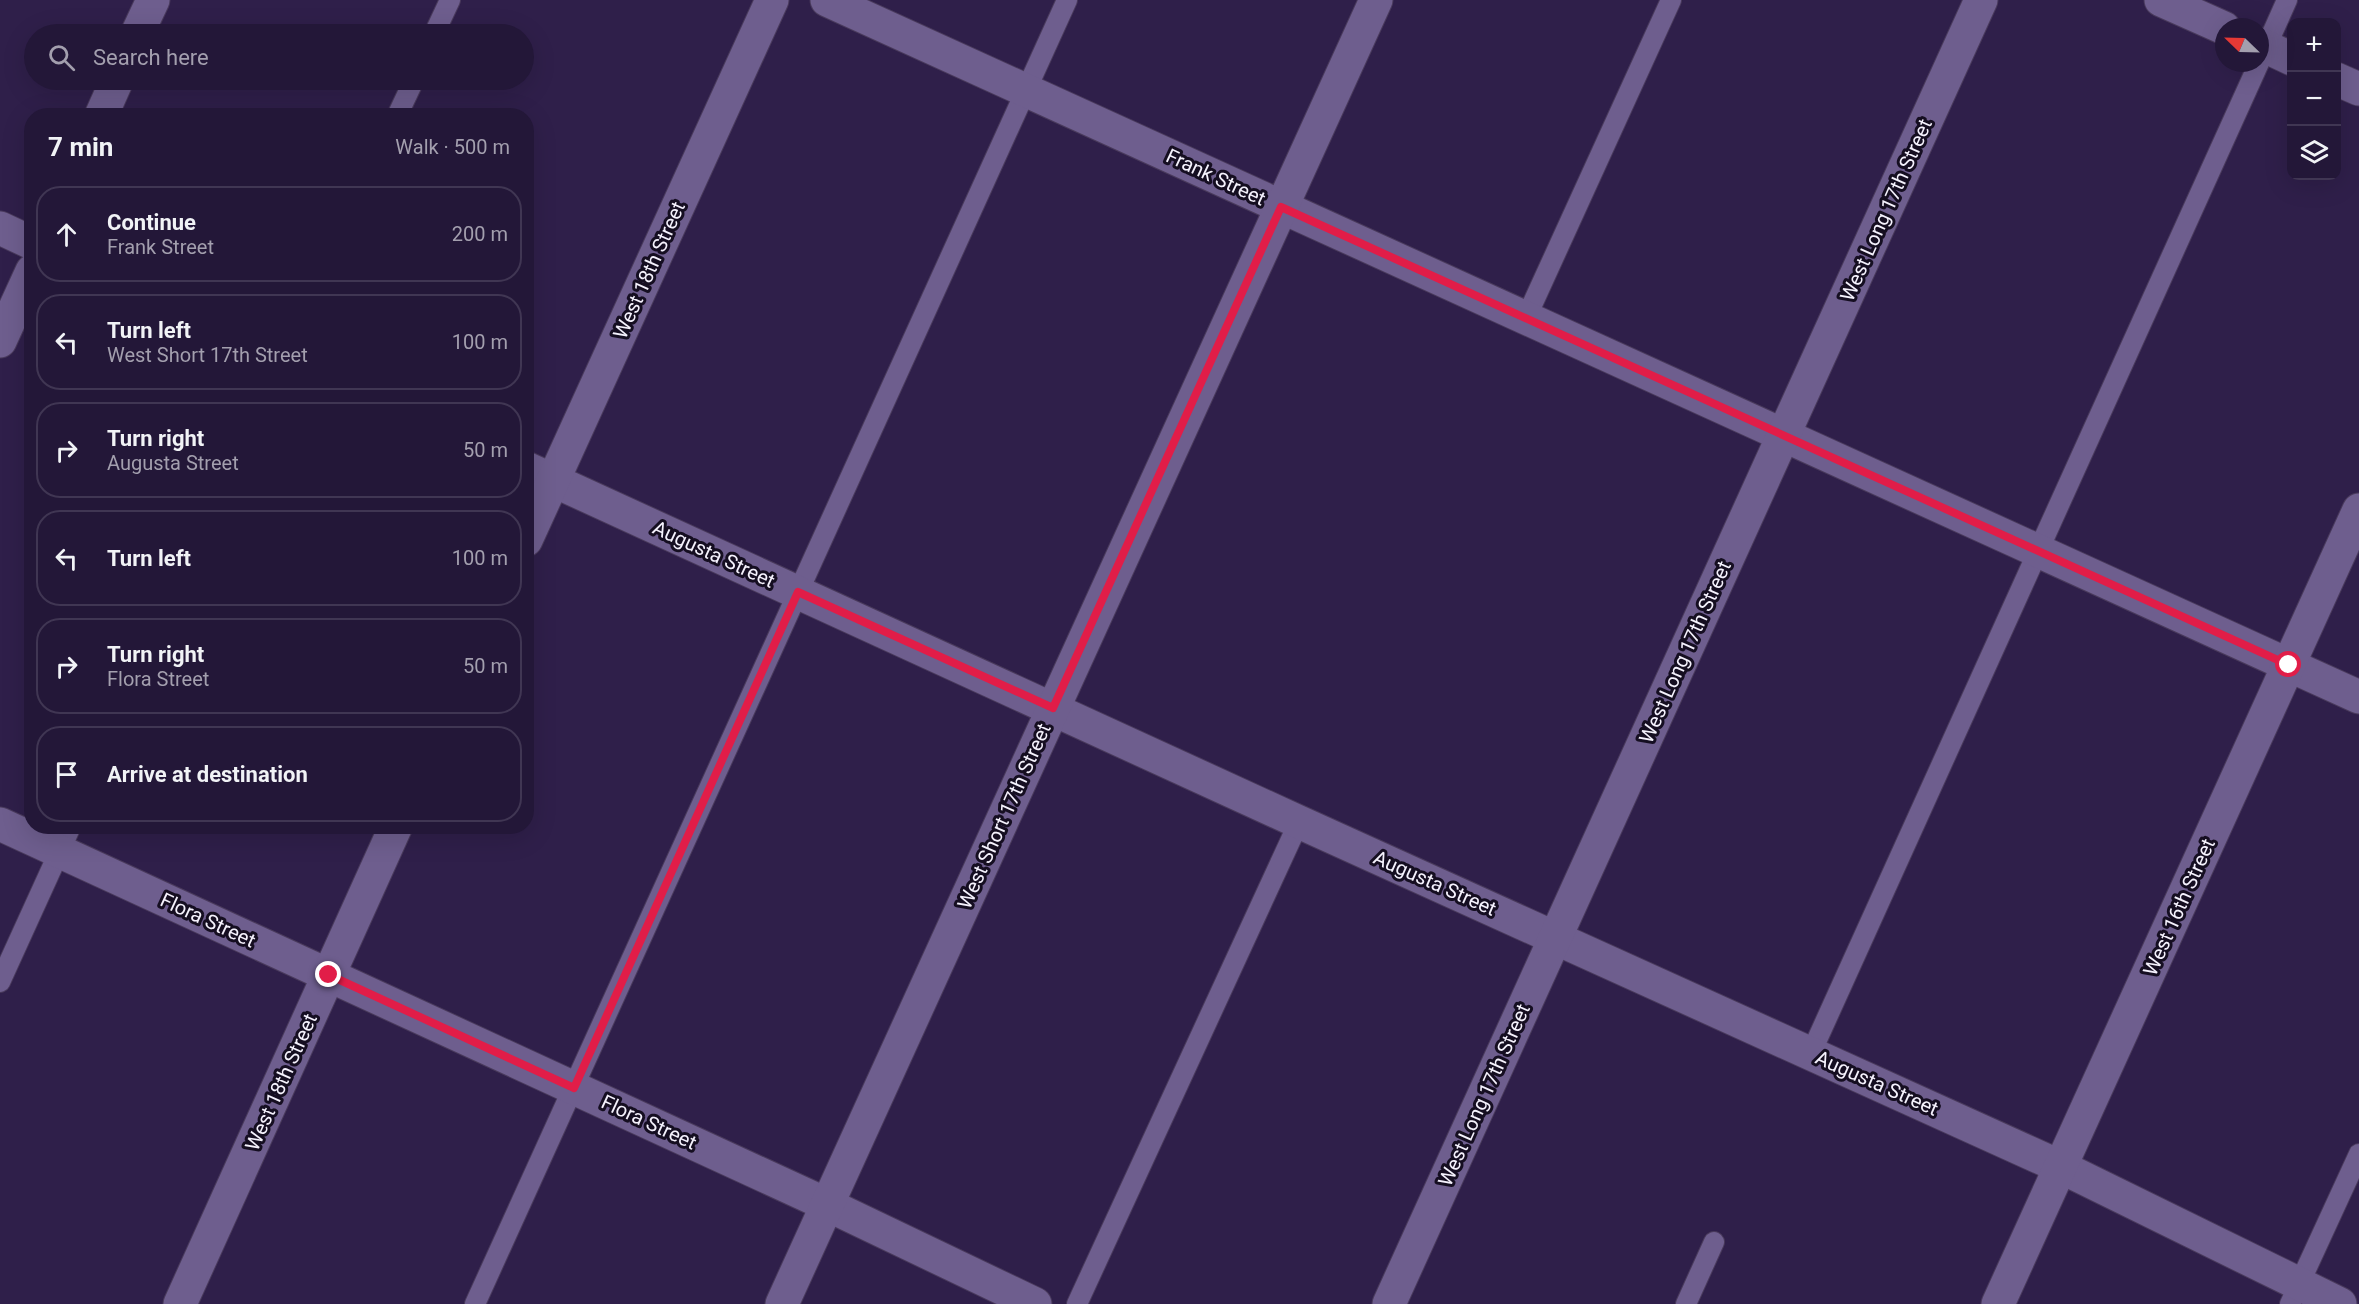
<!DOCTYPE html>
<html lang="en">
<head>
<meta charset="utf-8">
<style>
  :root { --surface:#231738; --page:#2b2040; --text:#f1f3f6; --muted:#a39fae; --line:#403653 }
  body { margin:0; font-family:Roboto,sans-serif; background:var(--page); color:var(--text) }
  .controls { position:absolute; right:18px; top:18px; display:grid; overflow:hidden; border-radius:12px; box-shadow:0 6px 24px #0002 }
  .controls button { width:54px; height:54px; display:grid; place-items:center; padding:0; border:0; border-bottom:2px solid var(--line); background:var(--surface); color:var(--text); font:30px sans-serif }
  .compass { position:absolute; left:2215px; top:18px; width:54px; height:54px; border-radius:50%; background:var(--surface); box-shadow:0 6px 24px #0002; rotate:293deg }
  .stop { position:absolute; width:18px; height:18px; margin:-14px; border:4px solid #e11d48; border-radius:50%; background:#fff }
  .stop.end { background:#e11d48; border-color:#fff; box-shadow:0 2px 6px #0008 }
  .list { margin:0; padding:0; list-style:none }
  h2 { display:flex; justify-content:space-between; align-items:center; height:78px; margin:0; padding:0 24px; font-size:26px }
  h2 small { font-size:20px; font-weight:400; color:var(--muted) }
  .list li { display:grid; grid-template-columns:39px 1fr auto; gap:18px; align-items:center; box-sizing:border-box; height:96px; margin:0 12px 12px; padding:0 12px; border:2px solid var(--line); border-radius:24px }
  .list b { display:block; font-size:22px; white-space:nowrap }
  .list p { margin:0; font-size:20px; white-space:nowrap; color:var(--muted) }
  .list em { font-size:20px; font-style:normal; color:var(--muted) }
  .icon { flex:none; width:33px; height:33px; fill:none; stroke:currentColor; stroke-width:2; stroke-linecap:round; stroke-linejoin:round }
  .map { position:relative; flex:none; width:2359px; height:1304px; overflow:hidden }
  .search { position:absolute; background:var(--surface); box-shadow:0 6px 24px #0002; left:24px; top:24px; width:510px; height:66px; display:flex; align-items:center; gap:15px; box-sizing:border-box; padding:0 21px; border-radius:33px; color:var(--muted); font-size:22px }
  .panel { position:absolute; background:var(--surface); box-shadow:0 6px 24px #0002; left:24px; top:108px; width:510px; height:726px; border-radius:24px }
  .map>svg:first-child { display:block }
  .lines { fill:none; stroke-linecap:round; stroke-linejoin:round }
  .service-casing { stroke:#493a5c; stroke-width:22 }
  .minor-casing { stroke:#493a5c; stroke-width:35 }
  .tertiary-casing { stroke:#493a5c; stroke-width:35 }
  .service { stroke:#6e5e8e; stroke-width:20 }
  .minor { stroke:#6e5e8e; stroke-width:33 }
  .tertiary { stroke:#6e5e8e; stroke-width:33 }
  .route { stroke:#e11d48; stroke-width:8 }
  .labels { text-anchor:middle; stroke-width:6; stroke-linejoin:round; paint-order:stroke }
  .street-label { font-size:20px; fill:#f5f2fd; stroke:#150e21 }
</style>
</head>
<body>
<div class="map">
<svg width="2359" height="1304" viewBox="0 0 2359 1304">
  <rect width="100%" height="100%" fill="#2f1f4a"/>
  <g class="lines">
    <!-- service casing -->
    <g class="service-casing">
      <g id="service">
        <polyline points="434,34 450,0"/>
        <polyline points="2262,56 2287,0"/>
        <polyline points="397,116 414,80"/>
        <polyline points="1526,318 1671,0"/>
        <polyline points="0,982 71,826"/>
        <polyline points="1811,1053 2259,63"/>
        <polyline points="475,1304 1067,0"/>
        <polyline points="1077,1304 1299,822"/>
        <polyline points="1686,1304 1714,1242"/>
        <polyline points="2290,1304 2359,1154"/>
      </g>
    </g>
    <!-- minor casing -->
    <g class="minor-casing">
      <g id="minor">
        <polyline points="827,0 2359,697"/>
        <polyline points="2161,0 2224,28"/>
        <polyline points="137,34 153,0"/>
        <polyline points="2260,44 2292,59"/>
        <polyline points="2336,79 2359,89"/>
        <polyline points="101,116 117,80"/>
        <polyline points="0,228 32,243"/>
        <polyline points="0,341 32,271"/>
        <polyline points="526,468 1299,822 2061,1167 2340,1304"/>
        <polyline points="0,824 828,1205 1035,1304"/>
        <polyline points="782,1304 1376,0"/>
        <polyline points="1389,1304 1981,0"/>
      </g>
    </g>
    <!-- tertiary casing -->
    <g class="tertiary-casing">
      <g id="tertiary">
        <polyline points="526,540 772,0"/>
        <polyline points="180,1304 396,826"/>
        <polyline points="1998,1304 2359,510"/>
      </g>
    </g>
    <!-- service -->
    <use href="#service" class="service"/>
    <!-- minor -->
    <use href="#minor" class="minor"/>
    <!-- tertiary -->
    <use href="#tertiary" class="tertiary"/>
  </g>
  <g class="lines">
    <!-- route -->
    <polyline class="route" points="329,975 574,1088 798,592 1053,708 1281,207 2289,665"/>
  </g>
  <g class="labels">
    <!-- street labels -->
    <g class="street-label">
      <text transform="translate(1216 177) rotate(25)" y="7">Frank Street</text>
      <text transform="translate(1886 210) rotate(-66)" y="7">West Long 17th Street</text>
      <text transform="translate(649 270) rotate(-66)" y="7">West 18th Street</text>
      <text transform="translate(714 554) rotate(25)" y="7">Augusta Street</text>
      <text transform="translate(1685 652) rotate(-66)" y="7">West Long 17th Street</text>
      <text transform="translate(1004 816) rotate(-66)" y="7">West Short 17th Street</text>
      <text transform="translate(1435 883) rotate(24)" y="7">Augusta Street</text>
      <text transform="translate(2179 907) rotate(-66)" y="7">West 16th Street</text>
      <text transform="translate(208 920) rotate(25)" y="7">Flora Street</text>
      <text transform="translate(281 1082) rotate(-66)" y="7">West 18th Street</text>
      <text transform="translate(1877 1083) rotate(24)" y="7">Augusta Street</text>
      <text transform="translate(1484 1095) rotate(-66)" y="7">West Long 17th Street</text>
      <text transform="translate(649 1122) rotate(25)" y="7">Flora Street</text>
    </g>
  </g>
</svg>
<div class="controls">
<button>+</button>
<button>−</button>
<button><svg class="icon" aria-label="layers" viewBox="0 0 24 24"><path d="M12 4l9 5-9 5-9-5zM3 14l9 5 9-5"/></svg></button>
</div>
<svg class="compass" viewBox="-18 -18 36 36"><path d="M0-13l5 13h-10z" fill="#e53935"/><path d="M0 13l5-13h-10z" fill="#a39fae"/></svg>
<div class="stop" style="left:2289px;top:665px"></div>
<div class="stop end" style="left:329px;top:975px"></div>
<div class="search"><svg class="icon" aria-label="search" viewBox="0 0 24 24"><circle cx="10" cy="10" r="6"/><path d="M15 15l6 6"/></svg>Search here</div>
<section class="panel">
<h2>7 min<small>Walk · 500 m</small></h2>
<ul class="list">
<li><svg class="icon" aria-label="ahead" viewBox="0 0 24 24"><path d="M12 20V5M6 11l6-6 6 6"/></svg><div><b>Continue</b><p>Frank Street</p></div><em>200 m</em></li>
<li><svg class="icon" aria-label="left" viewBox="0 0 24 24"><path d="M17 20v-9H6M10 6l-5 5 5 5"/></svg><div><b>Turn left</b><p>West Short 17th Street</p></div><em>100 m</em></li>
<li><svg class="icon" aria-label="right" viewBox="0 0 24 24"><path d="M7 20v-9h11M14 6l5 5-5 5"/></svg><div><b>Turn right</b><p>Augusta Street</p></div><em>50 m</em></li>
<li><svg class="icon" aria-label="left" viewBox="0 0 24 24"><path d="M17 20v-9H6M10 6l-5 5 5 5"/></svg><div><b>Turn left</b></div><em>100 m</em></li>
<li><svg class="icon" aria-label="right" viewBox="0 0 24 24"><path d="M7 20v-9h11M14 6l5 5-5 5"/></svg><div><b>Turn right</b><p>Flora Street</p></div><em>50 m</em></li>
<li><svg class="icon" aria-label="arrive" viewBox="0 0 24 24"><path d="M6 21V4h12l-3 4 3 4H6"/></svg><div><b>Arrive at destination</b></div></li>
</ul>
</section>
</div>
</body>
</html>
